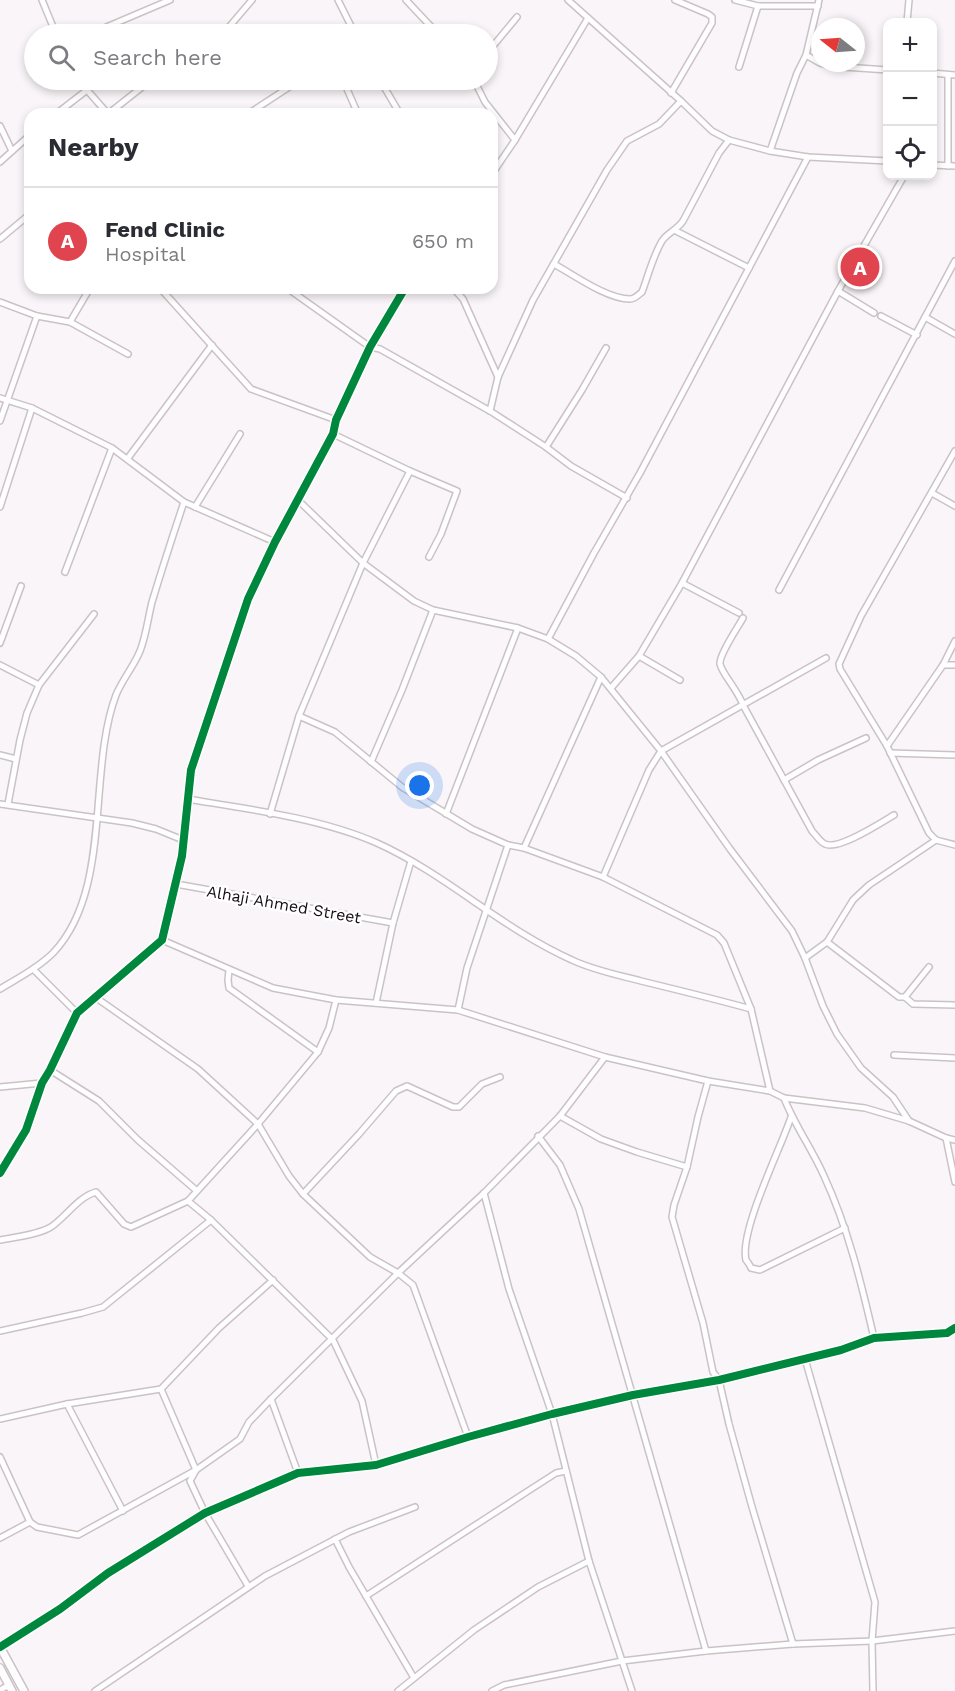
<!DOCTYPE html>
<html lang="en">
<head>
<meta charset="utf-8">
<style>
  :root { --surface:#fff; --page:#f2f2f3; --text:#2b2b33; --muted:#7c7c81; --line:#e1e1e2; --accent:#b45309 }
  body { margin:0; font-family:"Work Sans",sans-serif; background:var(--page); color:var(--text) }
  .controls { position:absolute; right:18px; top:18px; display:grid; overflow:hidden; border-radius:12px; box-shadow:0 3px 9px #0003 }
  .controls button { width:54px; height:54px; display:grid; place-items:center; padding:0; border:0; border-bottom:2px solid var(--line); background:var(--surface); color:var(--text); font:30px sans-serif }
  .compass { position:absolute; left:811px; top:18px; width:54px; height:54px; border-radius:50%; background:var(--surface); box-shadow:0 3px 9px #0003; rotate:287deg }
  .you { position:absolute; left:420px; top:786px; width:21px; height:21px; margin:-15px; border:4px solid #fff; border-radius:50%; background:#1a73e8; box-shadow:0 0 0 9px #1a73e833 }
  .badge { display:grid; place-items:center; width:39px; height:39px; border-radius:50%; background:var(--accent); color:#fff; font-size:20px; font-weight:700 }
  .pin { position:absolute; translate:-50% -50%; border:3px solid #fff; box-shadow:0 2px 6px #0006 }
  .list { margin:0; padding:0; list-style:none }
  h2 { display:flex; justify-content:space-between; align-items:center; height:78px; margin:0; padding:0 24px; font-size:26px }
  h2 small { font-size:20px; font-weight:400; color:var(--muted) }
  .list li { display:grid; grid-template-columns:39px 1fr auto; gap:18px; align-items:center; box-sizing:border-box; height:108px; padding:0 24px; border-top:2px solid var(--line) }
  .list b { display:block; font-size:22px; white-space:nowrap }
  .list p { margin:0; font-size:20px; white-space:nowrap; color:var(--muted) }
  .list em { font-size:20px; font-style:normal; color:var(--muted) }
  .icon { flex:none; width:33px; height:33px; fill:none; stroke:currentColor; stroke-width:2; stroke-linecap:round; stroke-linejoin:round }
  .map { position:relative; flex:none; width:955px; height:1691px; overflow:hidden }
  .search { position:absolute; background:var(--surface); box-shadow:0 3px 9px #0003; left:24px; top:24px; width:474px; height:66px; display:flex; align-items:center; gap:15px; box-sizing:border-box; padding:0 21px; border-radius:33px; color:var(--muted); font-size:22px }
  .panel { position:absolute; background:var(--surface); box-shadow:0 3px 9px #0003; left:24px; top:108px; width:474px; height:186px; border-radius:18px }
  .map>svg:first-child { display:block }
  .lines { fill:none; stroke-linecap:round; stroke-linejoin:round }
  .minor-casing { stroke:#cbc2c7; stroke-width:8 }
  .tertiary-casing { stroke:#cbc2c7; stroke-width:10 }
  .minor { stroke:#fefefe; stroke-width:5 }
  .tertiary { stroke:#fefefe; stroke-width:7 }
  .cycleway-casing { stroke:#fff; stroke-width:11 }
  .cycleway { stroke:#00873e; stroke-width:8 }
  .labels { text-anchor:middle; stroke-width:5; stroke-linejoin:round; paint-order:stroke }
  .street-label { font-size:16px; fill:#170c12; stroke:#fff }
</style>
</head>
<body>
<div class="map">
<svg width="955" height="1691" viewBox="0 0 955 1691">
  <rect width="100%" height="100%" fill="#faf5f8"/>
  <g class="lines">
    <!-- minor casing -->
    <g class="minor-casing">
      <g id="minor">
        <polyline points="42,0 56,34"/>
        <polyline points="338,0 355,34"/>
        <polyline points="406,0 438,34"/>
        <polyline points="568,0 681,101 712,131 729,140 770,151 808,157 888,161"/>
        <polyline points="735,0 758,6 818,6"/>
        <polyline points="907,22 909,0"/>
        <polyline points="90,34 170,0"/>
        <polyline points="223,34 252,0"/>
        <polyline points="488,52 517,17"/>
        <polyline points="806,55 820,63"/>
        <polyline points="821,63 829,66 888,70"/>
        <polyline points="739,67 758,6"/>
        <polyline points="932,73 955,75"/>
        <polyline points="81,80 87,90 108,114 151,80"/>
        <polyline points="343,80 358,114"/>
        <polyline points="380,80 400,114"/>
        <polyline points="474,80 485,102 515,140"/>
        <polyline points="671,93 712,23 712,17 708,14 675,0"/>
        <polyline points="56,114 87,90"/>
        <polyline points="248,114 300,80"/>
        <polyline points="0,126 12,151"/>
        <polyline points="770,151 797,73 806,55 819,0"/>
        <polyline points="0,162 30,135"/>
        <polyline points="932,165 955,166"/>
        <polyline points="948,166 948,75"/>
        <polyline points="492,174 515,140 588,18"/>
        <polyline points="676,231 749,268"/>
        <polyline points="0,239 30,214"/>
        <path d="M554,264C574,275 607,299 630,299C635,299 638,295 642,292C648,276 653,256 662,241C667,233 677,230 683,221L719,153L729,140"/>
        <polyline points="160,288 251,389 336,420"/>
        <polyline points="287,288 370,347 380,349 490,411 546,447 571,466 627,498"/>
        <polyline points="453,288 463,299 498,377"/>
        <polyline points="838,291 874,313"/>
        <polyline points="0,302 37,316 70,322 128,354"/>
        <polyline points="881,316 917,335"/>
        <polyline points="925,317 955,334"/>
        <polyline points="70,322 90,288"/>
        <polyline points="0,398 32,408 112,448 184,502 275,542"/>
        <polyline points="490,411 498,377 533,300 607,170 627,141 659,124 681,101"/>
        <polyline points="0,421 37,316"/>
        <polyline points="333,434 410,471 457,491 441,534 429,557"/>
        <polyline points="546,447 582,390 606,348"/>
        <polyline points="955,451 861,616 839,664 840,669 887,746 929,833 936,840 955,845"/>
        <polyline points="128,458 212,345"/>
        <polyline points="932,493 955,506"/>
        <polyline points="298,500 363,563 414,601 433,610 518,628 548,639 576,656 601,677 661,751 730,849 792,931 805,958 823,1006 837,1034 861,1068 893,1097 909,1121"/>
        <polyline points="0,507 32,408"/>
        <polyline points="195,507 240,434"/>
        <polyline points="65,572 112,448"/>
        <polyline points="682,583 739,613"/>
        <polyline points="779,590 955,261"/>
        <path d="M743,618C738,627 719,655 720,664C722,674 738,690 743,705L812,831C816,835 820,842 825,844C838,851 882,822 894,815"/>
        <polyline points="548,639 594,553 640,473 808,157"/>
        <polyline points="0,643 21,586"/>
        <polyline points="639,656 680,680"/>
        <polyline points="0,665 39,685"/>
        <polyline points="943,665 955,665"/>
        <polyline points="611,688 639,656 682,583 838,291 904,176"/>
        <polyline points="299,716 335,732 402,787 472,829 508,845 524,848 603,877 717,935 724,943 751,1009 770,1091"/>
        <polyline points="887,746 943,665 955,641"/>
        <polyline points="890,753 955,755"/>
        <polyline points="0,755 16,759"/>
        <polyline points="371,762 402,690 433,610"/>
        <polyline points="784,780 818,760 866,738"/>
        <path d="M187,799C248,809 320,818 377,843C446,874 502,929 572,960C593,970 618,975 641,981C678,990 715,999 751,1009"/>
        <polyline points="0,804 132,823 156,829 183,840"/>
        <polyline points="8,804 20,740 27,713 39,685 94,614"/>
        <polyline points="270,814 299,716 363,563 410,471"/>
        <polyline points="446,814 518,628"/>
        <polyline points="524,848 601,677"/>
        <polyline points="603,877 649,770 661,751 826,658"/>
        <polyline points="176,884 393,923"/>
        <polyline points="162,940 273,988 336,1000 329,1028 318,1052 258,1124 289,1176 303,1194 370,1257 398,1273 413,1285 468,1437"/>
        <polyline points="827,942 899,997 905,997 929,967"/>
        <polyline points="805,958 827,942 853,900 869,885 936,840"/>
        <polyline points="33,969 77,1013"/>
        <polyline points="229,970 228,980 229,988 318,1052"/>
        <path d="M0,989C18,978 38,968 53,953C113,890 87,772 116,695C122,680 134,666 140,651C146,636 148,618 152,602C162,569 173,535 184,502"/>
        <polyline points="905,997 913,1004 955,1005"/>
        <polyline points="336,1000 458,1010 467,968 508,845"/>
        <polyline points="376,1003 393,923 411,861"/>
        <polyline points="458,1010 605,1057 708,1081 770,1091 784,1098 865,1108 909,1121 946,1138 955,1140"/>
        <polyline points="894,1055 955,1058"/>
        <polyline points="50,1070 99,1101 138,1140 197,1191"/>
        <polyline points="708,1081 698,1117 687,1167 674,1205 672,1217 703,1323 713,1372 719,1380 729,1424 752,1507 793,1644"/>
        <polyline points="0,1087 42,1083"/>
        <path d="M784,1098C795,1126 812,1149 824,1176C848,1228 861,1282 874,1338"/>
        <polyline points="560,1116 601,1139 637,1152 687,1167"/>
        <path d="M791,1117C781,1148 739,1231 746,1260C747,1261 751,1267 751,1268L760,1270L845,1228"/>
        <polyline points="538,1136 560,1165 579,1209 706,1651"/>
        <polyline points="946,1138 955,1182"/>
        <polyline points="0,1173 26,1130 42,1083 50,1070 77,1013 162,940 182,856 191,770 248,599 275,542 333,434 336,420 370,347 405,288"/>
        <polyline points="484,1193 509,1289 552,1414 589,1561 632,1691"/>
        <polyline points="303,1194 359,1134 396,1091 407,1086 453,1107 459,1107 482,1084 500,1077"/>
        <polyline points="188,1201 211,1220 333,1340 362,1401 376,1465"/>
        <path d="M0,1240C16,1237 37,1235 51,1227C66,1217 78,1197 96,1192L124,1224L131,1227L188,1201L258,1124L198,1069L95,997"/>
        <polyline points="0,1331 82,1313 103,1307 211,1220"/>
        <polyline points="805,1359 875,1602 872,1641 873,1691"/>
        <polyline points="161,1389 196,1470 190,1481 205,1513 248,1586"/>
        <polyline points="271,1399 298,1473"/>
        <polyline points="67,1404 123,1511"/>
        <polyline points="0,1419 67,1404 161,1389 219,1328 273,1280"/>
        <polyline points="0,1457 30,1522 37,1527 78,1535 196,1470 240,1439 249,1422 271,1399 398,1273 484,1193 560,1116 605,1057"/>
        <polyline points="0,1538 30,1522"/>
        <polyline points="335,1539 349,1567 414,1678"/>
        <polyline points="366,1596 528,1491 556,1473 566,1471"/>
        <polyline points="0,1647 60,1609 108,1573 205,1513 298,1473 376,1465 468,1437 552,1414 633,1395 719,1380 841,1350 874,1338 947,1333 955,1328"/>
        <polyline points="0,1690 9,1685"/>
        <polyline points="95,1691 265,1576 349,1532 415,1507"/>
        <polyline points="398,1691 474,1630 538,1587 589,1561"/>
        <polyline points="492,1691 504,1685 622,1661 706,1651 793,1644 872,1641 955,1631"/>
      </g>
    </g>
    <!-- tertiary casing -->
    <g class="tertiary-casing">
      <g id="tertiary">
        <polyline points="0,1647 24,1691"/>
        <polyline points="0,1668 12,1691"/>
      </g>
    </g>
    <!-- minor -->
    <use href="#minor" class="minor"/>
    <!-- tertiary -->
    <use href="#tertiary" class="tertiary"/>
    <!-- cycleway casing -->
    <g class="cycleway-casing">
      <g id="cycleway">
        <polyline points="0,1173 26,1130 42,1083 50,1070 77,1013 162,940 182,856 191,770 248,599 275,542 333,434 336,420 370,347 405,288"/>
        <polyline points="0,1647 60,1609 108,1573 205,1513 298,1473 376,1465 468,1437 552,1414 633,1395 719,1380 841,1350 874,1338 947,1333 955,1328"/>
      </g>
    </g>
    <!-- cycleway -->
    <use href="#cycleway" class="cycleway"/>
  </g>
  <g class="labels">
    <!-- street labels -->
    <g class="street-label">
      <text transform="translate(284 904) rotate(10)" y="6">Alhaji Ahmed Street</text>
    </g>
  </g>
</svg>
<div class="controls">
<button>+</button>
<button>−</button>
<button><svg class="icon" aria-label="locate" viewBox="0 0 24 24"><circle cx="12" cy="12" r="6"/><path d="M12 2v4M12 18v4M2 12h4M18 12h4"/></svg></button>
</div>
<svg class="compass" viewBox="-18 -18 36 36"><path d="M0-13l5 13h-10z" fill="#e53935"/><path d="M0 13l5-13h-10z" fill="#7c7c81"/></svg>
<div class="you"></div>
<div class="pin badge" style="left:860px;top:267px;background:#e0444e">A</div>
<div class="search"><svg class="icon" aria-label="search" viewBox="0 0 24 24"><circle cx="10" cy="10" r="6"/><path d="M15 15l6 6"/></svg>Search here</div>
<section class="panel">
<h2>Nearby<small></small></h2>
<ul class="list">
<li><span class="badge" style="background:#e0444e">A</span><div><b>Fend Clinic</b><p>Hospital</p></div><em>650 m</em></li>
</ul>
</section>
</div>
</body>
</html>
